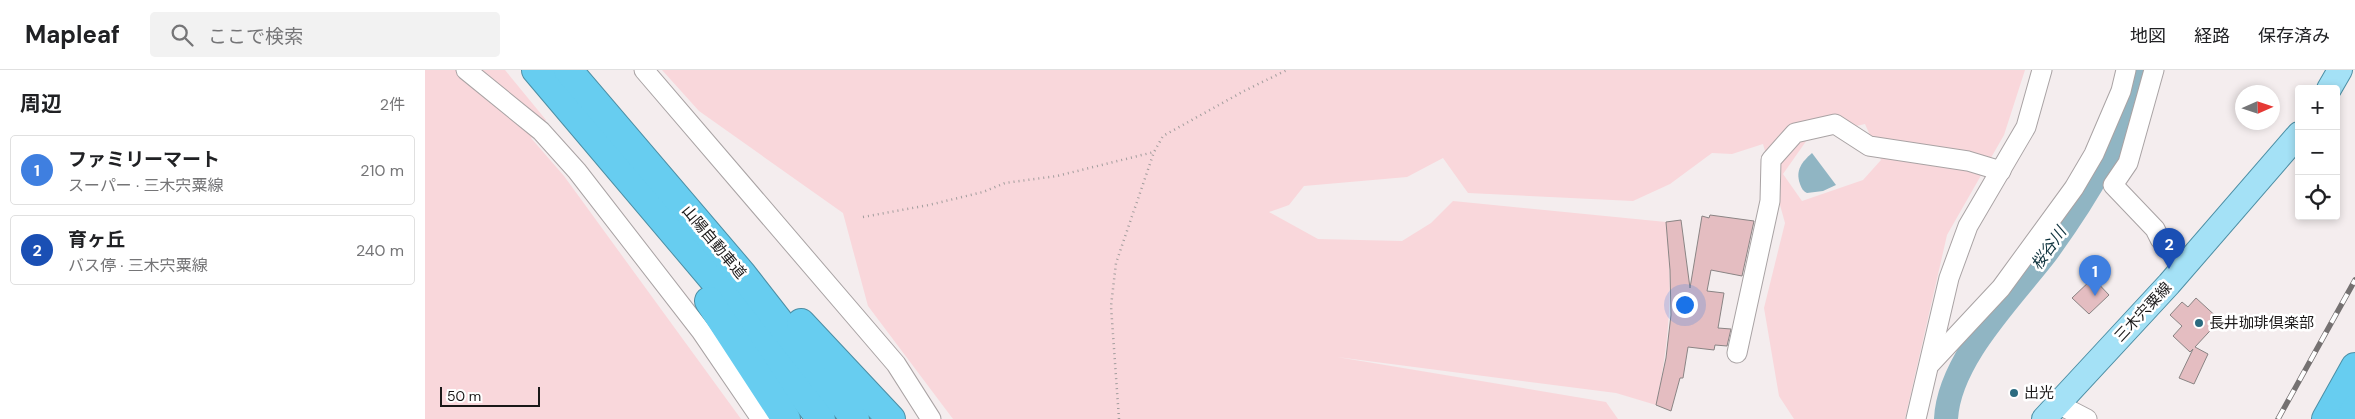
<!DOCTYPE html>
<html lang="ja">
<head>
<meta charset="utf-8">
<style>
  :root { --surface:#fff; --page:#f2f2f2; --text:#202124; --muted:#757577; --line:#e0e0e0; --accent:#2c6b80 }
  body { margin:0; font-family:"DM Sans","Noto Sans JP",sans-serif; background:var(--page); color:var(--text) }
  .controls { position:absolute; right:15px; top:15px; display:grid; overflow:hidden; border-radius:5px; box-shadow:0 2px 8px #0003 }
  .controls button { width:45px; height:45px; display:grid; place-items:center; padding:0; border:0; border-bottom:1px solid var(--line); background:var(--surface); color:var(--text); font:25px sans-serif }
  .compass { position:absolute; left:1810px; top:15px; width:45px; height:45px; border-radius:50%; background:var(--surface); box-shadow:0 2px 8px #0003; rotate:87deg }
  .scale { position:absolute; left:15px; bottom:12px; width:100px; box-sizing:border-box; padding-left:5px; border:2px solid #1a1818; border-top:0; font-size:14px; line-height:18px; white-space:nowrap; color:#1a1818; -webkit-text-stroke:4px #fff; paint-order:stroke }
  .you { position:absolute; left:1259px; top:234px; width:18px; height:18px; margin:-12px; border:4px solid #fff; border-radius:50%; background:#1a73e8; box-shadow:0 0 0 8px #1a73e833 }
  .badge { display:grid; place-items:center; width:32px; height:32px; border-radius:50%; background:var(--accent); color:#fff; font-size:16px; font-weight:700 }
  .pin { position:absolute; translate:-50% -41px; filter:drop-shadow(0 1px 2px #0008) }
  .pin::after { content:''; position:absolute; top:26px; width:18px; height:15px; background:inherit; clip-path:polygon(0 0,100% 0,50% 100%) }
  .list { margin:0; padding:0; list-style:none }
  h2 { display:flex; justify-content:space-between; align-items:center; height:65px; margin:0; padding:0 20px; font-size:21px }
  h2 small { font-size:16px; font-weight:400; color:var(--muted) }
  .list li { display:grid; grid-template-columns:32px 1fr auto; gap:15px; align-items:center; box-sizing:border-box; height:70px; margin:0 10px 10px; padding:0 10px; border:1px solid var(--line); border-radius:5px }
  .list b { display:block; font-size:19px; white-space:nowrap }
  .list p { margin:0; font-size:16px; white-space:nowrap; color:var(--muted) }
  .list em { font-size:16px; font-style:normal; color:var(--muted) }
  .icon { flex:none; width:28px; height:28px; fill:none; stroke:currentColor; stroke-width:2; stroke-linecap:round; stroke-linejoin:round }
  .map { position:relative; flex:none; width:1930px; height:349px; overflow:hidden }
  header { display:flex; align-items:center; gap:30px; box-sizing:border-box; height:70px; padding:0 25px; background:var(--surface); border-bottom:1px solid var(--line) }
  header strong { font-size:24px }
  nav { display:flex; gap:28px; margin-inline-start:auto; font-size:18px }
  .search { width:350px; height:45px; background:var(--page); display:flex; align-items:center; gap:12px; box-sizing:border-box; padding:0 18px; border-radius:5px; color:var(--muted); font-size:19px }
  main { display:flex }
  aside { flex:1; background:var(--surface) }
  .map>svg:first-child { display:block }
  .green { fill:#f9d7db; fill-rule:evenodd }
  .water { fill:#90b5c3 }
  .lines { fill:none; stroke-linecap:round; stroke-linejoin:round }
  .river { stroke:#90b5c3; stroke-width:24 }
  .building { fill:#e4bdc1; stroke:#8a8484 }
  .minor-casing { stroke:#a9a3a4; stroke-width:21 }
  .major-casing { stroke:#4c8ea4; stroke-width:26 }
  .highway-casing { stroke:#4c8ea4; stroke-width:30 }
  .path { stroke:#a29d9d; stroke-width:2.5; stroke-dasharray:1 4; stroke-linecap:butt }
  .minor { stroke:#fff; stroke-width:19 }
  .major { stroke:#a4e1f6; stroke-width:24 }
  .highway { stroke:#67cdf0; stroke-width:28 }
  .rail-casing { stroke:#757171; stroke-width:5.5 }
  .rail { stroke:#fff; stroke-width:4; stroke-dasharray:11; stroke-linecap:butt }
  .poi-dot { fill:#2c6b80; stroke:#fff; stroke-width:2 }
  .labels { text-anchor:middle; stroke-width:5; stroke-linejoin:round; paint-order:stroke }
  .street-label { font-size:15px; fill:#1a1818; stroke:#fff }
  .poi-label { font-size:15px; fill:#1a1818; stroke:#fff; text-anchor:start }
  .water-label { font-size:16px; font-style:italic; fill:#0e323d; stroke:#fff }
</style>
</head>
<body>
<header>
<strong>Mapleaf</strong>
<div class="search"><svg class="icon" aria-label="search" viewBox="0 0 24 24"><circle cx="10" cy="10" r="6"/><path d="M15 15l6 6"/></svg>ここで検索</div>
<nav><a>地図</a><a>経路</a><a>保存済み</a></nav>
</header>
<main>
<aside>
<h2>周辺<small>2件</small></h2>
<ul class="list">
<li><span class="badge" style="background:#3f7fe0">1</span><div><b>ファミリーマート</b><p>スーパー · 三木宍粟線</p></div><em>210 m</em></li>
<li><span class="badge" style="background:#1a4fb4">2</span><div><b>育ヶ丘</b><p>バス停 · 三木宍粟線</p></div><em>240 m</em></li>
</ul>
</aside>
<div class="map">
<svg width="1930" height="349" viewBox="0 0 1930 349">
  <rect width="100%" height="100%" fill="#f4edee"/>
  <!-- green -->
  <g class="green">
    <polygon points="0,0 80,0 121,50 106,68 139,106 316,349 0,349"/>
    <path d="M237,0H1600L1579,65L1522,165L1480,349H1369L1354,326L1339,238L1360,153L1338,74L1307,84L1287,83L1245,114L1208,131L1043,123L1018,88L982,107L879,116L864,135L844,142L893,169L977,171L1006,153L1028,131L1241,152C1248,219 1245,269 1231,335L1191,323L912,287L1181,332L1193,349H528L443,236L418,143L274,41ZM1440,54L1456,90L1438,110L1377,131L1358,104L1384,67Z"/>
  </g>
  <!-- water -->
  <path class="water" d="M1387,83L1411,115L1398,121L1382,123C1378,121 1377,119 1375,114C1370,100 1377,92 1387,83Z"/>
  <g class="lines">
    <!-- river -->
    <path class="river" d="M1521,349C1524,289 1587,228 1622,182C1662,127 1699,66 1716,0"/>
  </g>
  <!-- building -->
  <g class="building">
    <polygon points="1285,145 1329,151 1317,206 1286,200 1282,221 1299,223 1293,258 1306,259 1302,276 1290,275 1289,280 1263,277 1258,308 1255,308 1246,341 1231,335 1241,288 1246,245 1245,200 1241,152 1256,150 1265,218 1277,146 1284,148"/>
    <polygon points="1668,208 1684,225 1664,244 1647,228"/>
    <polygon points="1771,228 1795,250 1770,277 1783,284 1769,314 1754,308 1768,279 1765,282 1748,266 1757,256 1745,245 1757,232 1763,237"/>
  </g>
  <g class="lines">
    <!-- minor casing -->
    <g class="minor-casing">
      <g id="minor">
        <polyline points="41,0 116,61 152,101 276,261 336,349"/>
        <polyline points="219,0 471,294 506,349"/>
        <polyline points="1729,0 1703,93 1688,115 1730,159 1735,169 1762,194"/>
        <polyline points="1312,283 1345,131 1346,90 1370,63 1410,54 1444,76 1543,91 1576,101"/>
        <polyline points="1506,293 1576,218 1649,118 1669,84 1696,21 1701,0"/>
        <polyline points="1633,334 1662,349"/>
        <polyline points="1491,349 1524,208 1543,156 1601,57 1617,0"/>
      </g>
    </g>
    <!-- major casing -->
    <g class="major-casing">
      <g id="major">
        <polyline points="1904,19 1915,0"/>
        <polyline points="1619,349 1744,214 1874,64"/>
      </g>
    </g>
    <!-- highway casing -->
    <g class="highway-casing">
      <g id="highway">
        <polyline points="111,0 298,221 396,349"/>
        <polyline points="143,0 317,204 430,349"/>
        <polyline points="284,231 361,349"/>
        <polyline points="376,253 466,349"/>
        <polyline points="1901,349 1930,297"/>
        <polyline points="1925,349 1930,339"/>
      </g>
    </g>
    <!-- path -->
    <g class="path">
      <polyline points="438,147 504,135 558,122 580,113 632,106 729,82"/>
      <polyline points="694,349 686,236 691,193 729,82 738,66 819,21 862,0"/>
    </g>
    <!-- minor -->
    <use href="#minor" class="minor"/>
    <!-- major -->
    <use href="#major" class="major"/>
    <!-- highway -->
    <use href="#highway" class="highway"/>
    <!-- rail casing -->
    <g class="rail-casing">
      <polyline id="rail" points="1853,349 1930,210"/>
    </g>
    <!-- rail -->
    <use href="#rail" class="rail"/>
  </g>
  <!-- markers -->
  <g class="poi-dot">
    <circle cx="1774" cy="253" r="5"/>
    <circle cx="1589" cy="323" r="5"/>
  </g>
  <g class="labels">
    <!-- street labels -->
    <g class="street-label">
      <text transform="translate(289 172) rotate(50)" y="5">山陽自動車道</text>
      <text transform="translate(1718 242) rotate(-47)" y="5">三木宍粟線</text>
    </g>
    <!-- poi labels -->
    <g class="poi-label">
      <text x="1784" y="258">長井珈琲倶楽部</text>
      <text x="1599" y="328">出光</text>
    </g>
    <!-- water labels -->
    <g class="water-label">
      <text transform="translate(1623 178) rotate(-55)" y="6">桜谷川</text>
    </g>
  </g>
</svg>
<div class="controls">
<button>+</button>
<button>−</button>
<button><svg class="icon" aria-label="locate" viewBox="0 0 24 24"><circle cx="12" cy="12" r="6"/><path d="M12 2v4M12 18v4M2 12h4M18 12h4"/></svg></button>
</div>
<svg class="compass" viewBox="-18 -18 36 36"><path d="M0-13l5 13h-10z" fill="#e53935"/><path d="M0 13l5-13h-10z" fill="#757577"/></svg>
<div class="scale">50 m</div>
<div class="you"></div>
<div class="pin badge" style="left:1670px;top:226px;background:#3f7fe0">1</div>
<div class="pin badge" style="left:1744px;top:199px;background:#1a4fb4">2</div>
</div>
</main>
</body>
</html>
